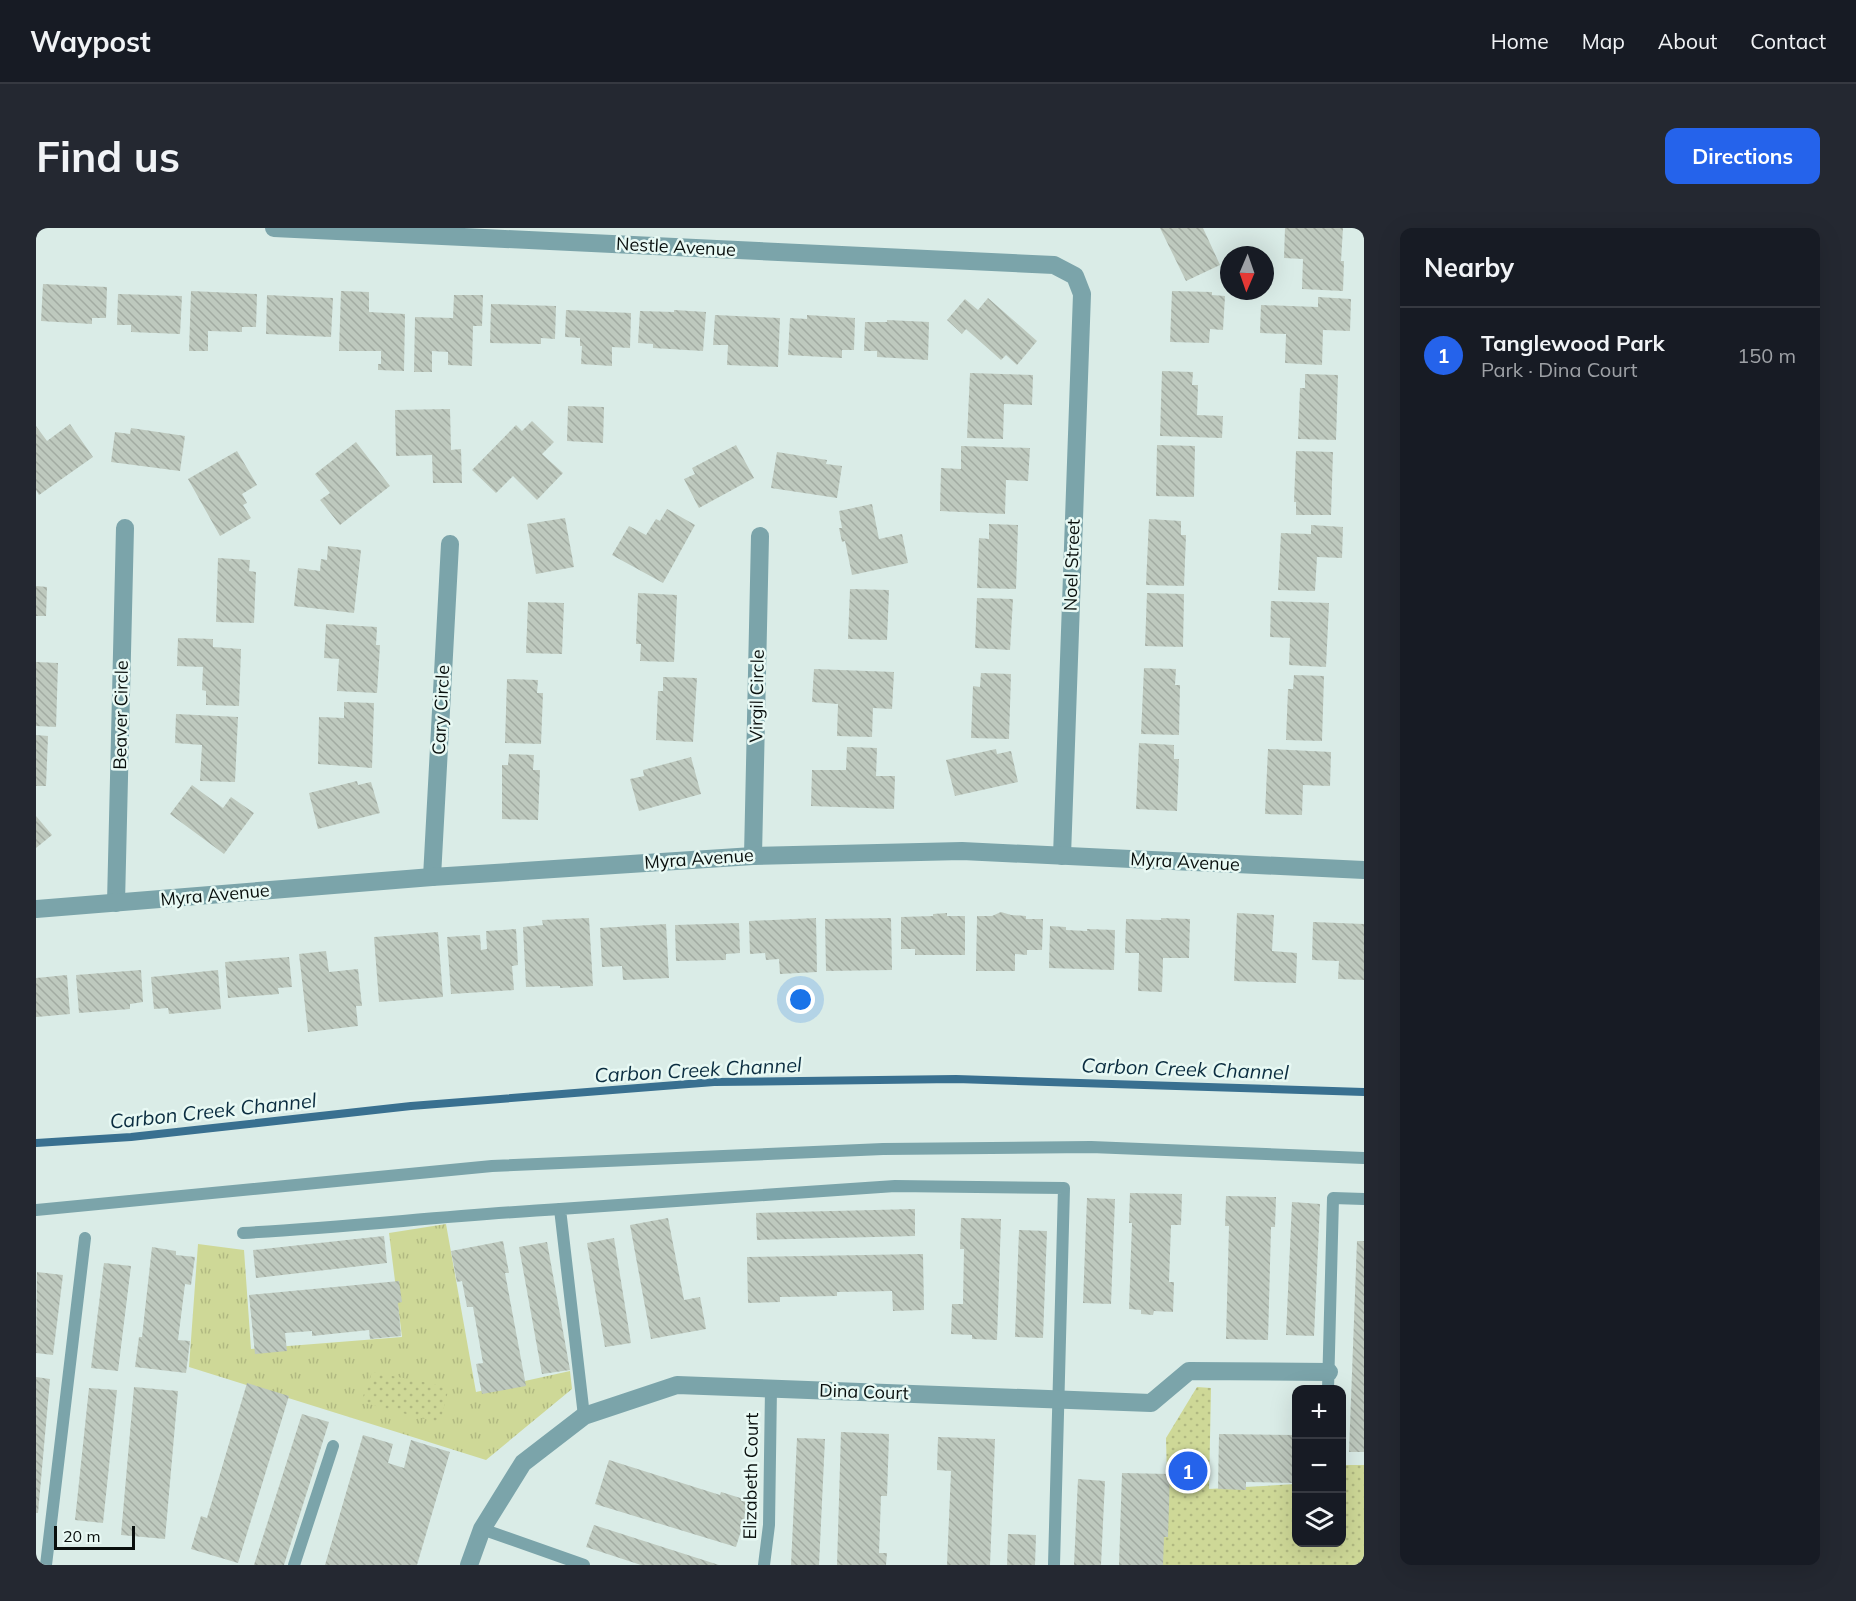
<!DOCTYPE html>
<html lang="en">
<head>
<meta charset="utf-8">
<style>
  :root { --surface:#171b24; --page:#242831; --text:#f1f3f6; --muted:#9ea1a6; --line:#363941; --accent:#2563eb }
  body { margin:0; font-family:Mulish,sans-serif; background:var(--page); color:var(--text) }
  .controls { position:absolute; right:18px; bottom:18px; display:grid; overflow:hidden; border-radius:12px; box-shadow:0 6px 24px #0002 }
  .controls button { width:54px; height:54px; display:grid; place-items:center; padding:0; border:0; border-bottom:2px solid var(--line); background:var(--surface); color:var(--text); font:30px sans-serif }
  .compass { position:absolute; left:1184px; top:18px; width:54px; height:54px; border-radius:50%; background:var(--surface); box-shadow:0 6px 24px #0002; rotate:182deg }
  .scale { position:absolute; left:18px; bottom:15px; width:81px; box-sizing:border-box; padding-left:6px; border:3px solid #090f0d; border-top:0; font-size:16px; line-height:21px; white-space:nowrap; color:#090f0d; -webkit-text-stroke:4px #e8f9f4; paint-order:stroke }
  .you { position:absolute; left:765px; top:772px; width:21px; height:21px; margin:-15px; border:4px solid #fff; border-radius:50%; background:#1a73e8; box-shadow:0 0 0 9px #1a73e833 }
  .badge { display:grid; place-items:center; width:39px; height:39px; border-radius:50%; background:var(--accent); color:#fff; font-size:20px; font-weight:700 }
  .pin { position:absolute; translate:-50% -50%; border:3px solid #fff; box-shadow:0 2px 6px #0006 }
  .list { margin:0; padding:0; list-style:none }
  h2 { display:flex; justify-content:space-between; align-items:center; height:78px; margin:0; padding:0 24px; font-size:26px }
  h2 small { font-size:20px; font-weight:400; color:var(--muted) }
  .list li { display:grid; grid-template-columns:39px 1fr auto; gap:18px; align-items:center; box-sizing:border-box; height:96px; padding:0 24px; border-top:2px solid var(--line) }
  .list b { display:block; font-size:22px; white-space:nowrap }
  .list p { margin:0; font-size:20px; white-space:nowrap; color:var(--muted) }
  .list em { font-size:20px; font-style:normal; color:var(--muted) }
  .icon { flex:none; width:33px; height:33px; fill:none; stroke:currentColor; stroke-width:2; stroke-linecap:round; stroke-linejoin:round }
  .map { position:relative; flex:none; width:1328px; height:1337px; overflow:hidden; border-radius:12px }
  header { display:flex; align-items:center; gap:36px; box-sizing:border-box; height:84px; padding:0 30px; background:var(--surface); border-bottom:2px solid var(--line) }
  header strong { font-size:28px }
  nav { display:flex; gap:33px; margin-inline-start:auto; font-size:21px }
  .intro { display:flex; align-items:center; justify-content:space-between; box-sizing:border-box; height:144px; padding:0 36px }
  h1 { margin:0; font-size:42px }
  .button { padding:15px 27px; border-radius:12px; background:var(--accent); color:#fff; font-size:21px; font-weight:700 }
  main { display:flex; gap:36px; padding:0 36px }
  aside { flex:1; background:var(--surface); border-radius:12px; box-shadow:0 6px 24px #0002 }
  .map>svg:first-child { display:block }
  .grass { fill:url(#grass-tufts) }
  .park { fill:url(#park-dots) }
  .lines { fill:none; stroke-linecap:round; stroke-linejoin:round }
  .stream { stroke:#397090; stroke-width:8 }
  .building { fill:url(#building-back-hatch) }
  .service { stroke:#7ba4aa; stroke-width:12 }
  .minor { stroke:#7ba4aa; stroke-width:18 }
  .labels { text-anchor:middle; stroke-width:5; stroke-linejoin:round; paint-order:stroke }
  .street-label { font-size:18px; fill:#090f0d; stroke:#e8f9f4 }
  .water-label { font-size:20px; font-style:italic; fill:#0b2d40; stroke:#e8f9f4 }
</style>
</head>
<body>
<header>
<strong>Waypost</strong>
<nav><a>Home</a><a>Map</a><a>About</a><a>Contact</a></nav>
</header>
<div class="intro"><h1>Find us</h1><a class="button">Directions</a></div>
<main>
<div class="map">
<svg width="1328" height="1337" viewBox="0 0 1328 1337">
  <defs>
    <pattern id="grass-tufts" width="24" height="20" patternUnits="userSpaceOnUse" patternTransform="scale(1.5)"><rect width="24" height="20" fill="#ced897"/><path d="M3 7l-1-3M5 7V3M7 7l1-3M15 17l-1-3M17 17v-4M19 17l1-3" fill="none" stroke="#b0b881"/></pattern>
    <pattern id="park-dots" width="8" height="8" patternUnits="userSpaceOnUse" patternTransform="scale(1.5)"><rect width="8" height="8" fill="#ced897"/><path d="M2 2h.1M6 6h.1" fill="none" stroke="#b0b881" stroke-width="1.8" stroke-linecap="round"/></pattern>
    <pattern id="building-back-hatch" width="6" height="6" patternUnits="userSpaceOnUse" patternTransform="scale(1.5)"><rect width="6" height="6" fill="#bec9be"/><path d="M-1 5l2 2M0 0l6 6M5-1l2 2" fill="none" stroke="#a2aba2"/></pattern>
  </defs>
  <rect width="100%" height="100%" fill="#daece7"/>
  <!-- grass -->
  <polygon class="grass" points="410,996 440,1164 534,1143 536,1161 450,1232 153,1139 162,1016 208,1022 215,1121 366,1109 353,1005"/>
  <!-- park -->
  <g class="park">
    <polygon points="336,1144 413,1159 404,1195 325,1174"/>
    <polygon points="1161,1159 1175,1160 1173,1261 1260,1256 1260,1314 1306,1314 1306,1237 1328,1237 1328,1337 1125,1337 1131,1249 1130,1210"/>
  </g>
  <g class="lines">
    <!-- stream -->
    <polyline class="stream" points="0,915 95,909 375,878 678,854 920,851 1328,864"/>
  </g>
  <!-- building -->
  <g class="building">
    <polygon points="1124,0 1167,0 1184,37 1150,53"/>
    <polygon points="1249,0 1307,0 1305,33 1308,33 1307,63 1266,61 1267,31 1248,30"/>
    <polygon points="7,56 71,59 70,90 56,90 56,96 5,93"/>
    <polygon points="155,63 221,66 220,99 206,99 206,104 172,103 172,123 153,123"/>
    <polygon points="305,63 333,64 333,84 369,86 368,143 342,142 342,136 345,136 345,123 303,123"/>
    <polygon points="1136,63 1176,64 1176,67 1189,68 1187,102 1174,101 1173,115 1134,114"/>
    <polygon points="82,66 146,68 144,106 95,104 95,97 81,97"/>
    <polygon points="231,67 297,70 295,109 230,106"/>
    <polygon points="418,67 447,67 446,98 437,98 436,138 412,137 412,124 396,123 396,144 378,144 379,89 417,90"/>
    <polygon points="1282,69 1315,71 1314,103 1287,102 1286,137 1249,135 1250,106 1224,105 1225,77 1282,79"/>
    <polygon points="952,70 1001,113 981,137 970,127 965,132 930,101 926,106 911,92 929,71 942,82"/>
    <polygon points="455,76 520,78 519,111 505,110 505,116 454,115"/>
    <polygon points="530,82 595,85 594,120 576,119 576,138 545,136 546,118 544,118 544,110 529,109"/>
    <polygon points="638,82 670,84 667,123 617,120 617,116 602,115 604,83 638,84"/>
    <polygon points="679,87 744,90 742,139 691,137 692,117 677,117"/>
    <polygon points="771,87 819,90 818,122 806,122 806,130 752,127 754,90 771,91"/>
    <polygon points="851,92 893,94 892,132 841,129 841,123 828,123 829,94 851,94"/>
    <polygon points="1126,143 1157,144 1156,157 1162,157 1161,187 1187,188 1186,210 1124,208"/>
    <polygon points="934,145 997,147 996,177 968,176 967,211 931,210"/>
    <polygon points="1269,146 1302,147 1300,212 1262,211 1264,160 1269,160"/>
    <polygon points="532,178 568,179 567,215 531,213"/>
    <polygon points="414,181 415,222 425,221 426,255 397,255 396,227 360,228 359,182"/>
    <polygon points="496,193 518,214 506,226 527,245 501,272 477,248 460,265 436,242 480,197 486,203"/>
    <polygon points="34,196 57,229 3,267 0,262 0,198 11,213"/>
    <polygon points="95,200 149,208 144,243 75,234 79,204 94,206"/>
    <polygon points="320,214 354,258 304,297 284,272 294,265 279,246"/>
    <polygon points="700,217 718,250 663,280 648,251 659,246 656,240"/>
    <polygon points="1121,217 1159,218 1158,269 1120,268"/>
    <polygon points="925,218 994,220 992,253 970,252 969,286 904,283 905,240 925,241"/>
    <polygon points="201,223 221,257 206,266 211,275 207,277 215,290 184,308 152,251"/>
    <polygon points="1260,223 1297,224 1295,287 1260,287 1260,274 1258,274"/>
    <polygon points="741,224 791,232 790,236 806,238 801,270 735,260"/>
    <polygon points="836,276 843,311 866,306 872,335 816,347 809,313 806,314 803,300 806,300 803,283"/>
    <polygon points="631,281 659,297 627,355 576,327 593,298 610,307 620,291 624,293"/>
    <polygon points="529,290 538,339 500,346 491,296"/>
    <polygon points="1113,291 1145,293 1145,307 1150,307 1148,358 1110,357"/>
    <polygon points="953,296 982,297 980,361 941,360 943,310 953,311"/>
    <polygon points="1275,297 1307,299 1306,330 1281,329 1279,363 1242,362 1245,305 1275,306"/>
    <polygon points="292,318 325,322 318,385 258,378 262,340 284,343 285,331 291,332"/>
    <polygon points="182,330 214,332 213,343 220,344 218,395 180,394"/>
    <polygon points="0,358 11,359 10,388 0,388"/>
    <polygon points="814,361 853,362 851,412 812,411"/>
    <polygon points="602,365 641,367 638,434 604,433 605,416 600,416"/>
    <polygon points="1111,365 1148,366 1147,419 1109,418"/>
    <polygon points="941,370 977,371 974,422 939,420"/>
    <polygon points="1235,373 1293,375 1290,439 1253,437 1254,410 1234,409"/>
    <polygon points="492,374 528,375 526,426 490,425"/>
    <polygon points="290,396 341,399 340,417 344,417 341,465 301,463 303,431 288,430"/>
    <polygon points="142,410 177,411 177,419 205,421 203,478 170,477 170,463 166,462 167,439 141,438"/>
    <polygon points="0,434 22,435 20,499 0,498"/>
    <polygon points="1108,440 1140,441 1139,457 1144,457 1143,507 1105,506"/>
    <polygon points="778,441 858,444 856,481 837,480 836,509 801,508 802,476 776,474"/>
    <polygon points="945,445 975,446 973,511 935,510 937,458 944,459"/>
    <polygon points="1258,447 1288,448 1286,513 1250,512 1252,461 1257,461"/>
    <polygon points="627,449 661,450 657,514 620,512 622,463 627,463"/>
    <polygon points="471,451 502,452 501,465 507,465 505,516 469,515"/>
    <polygon points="308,474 338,475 336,540 282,536 283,489 308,490"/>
    <polygon points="140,486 202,489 199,554 164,553 166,517 139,515"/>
    <polygon points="0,507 12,508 10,558 0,558"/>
    <polygon points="1103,515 1138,517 1138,531 1143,531 1141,583 1100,581"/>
    <polygon points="811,519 841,520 840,548 859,548 858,581 775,578 776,542 810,542"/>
    <polygon points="960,521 961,526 975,523 982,554 919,568 910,532"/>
    <polygon points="1232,521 1295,524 1294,558 1267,557 1266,587 1229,586"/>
    <polygon points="473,526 498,527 497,542 504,542 502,592 466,591 466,537 472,537"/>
    <polygon points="655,529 665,566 603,583 594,551 608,548 607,542"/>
    <polygon points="321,553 322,557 335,554 344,585 282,601 273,565"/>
    <polygon points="156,557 187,580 195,569 218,585 188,626 134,586"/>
    <polygon points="0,588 16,607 0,620"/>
    <polygon points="965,684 975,687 990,688 990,691 1007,691 1006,722 991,722 991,727 979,726 979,743 940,743 941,688 956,688"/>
    <polygon points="911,685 911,688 929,688 929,727 879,727 879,721 865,721 865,689 897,688 897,686"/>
    <polygon points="1201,685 1238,687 1236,723 1261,725 1260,755 1198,753"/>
    <polygon points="553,690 557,758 524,760 524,758 490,759 487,699 507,697 506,692"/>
    <polygon points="780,690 781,744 744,746 743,731 730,732 729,725 714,726 713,693"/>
    <polygon points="855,690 856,742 790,743 789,691"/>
    <polygon points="1125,690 1154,691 1153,730 1127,730 1126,764 1102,763 1103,725 1089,725 1090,691 1125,692"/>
    <polygon points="1277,694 1328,696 1328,752 1302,751 1303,733 1276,732"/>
    <polygon points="703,695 704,725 690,726 690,732 640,733 639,697"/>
    <polygon points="630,696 633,750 587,752 586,738 566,739 564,700"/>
    <polygon points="1014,698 1030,699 1030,702 1051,703 1051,701 1079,702 1078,742 1013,740"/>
    <polygon points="480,701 482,737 476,738 478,762 415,766 411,709 444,707 445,722 451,721 450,703"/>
    <polygon points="402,704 407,769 343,774 338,709"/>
    <polygon points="290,723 293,744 322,741 326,778 320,778 322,798 272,804 263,726"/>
    <polygon points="253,729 256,759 242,760 243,766 192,770 189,734"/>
    <polygon points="105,742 107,774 94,776 94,781 43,785 40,747"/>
    <polygon points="182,742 185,781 133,786 132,780 118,781 115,749"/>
    <polygon points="31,747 34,786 0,789 0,750"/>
    <polygon points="1094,965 1146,966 1145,997 1135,997 1133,1054 1138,1054 1137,1084 1118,1083 1117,1087 1105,1086 1105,1082 1093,1081 1096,995 1093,995"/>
    <polygon points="1190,968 1240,969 1239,999 1235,999 1232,1112 1190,1111 1193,998 1189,998"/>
    <polygon points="1051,970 1079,971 1075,1076 1047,1075"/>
    <polygon points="1256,974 1284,976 1278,1108 1250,1107"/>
    <polygon points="879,981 879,1008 721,1012 720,985"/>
    <polygon points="632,990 648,1072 664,1069 670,1101 615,1111 594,997"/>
    <polygon points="925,990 965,991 961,1112 936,1111 936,1107 915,1106 916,1076 927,1076 928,1021 924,1021"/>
    <polygon points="983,1002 1011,1003 1007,1110 979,1109"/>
    <polygon points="348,1008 351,1035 220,1050 217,1022"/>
    <polygon points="578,1010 595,1115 569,1119 551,1015"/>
    <polygon points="467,1013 473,1045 469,1045 490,1158 446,1166 440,1136 447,1135 437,1079 431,1079 426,1053 421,1054 415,1023"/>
    <polygon points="1321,1013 1328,1013 1328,1224 1313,1224"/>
    <polygon points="511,1014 534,1142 506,1146 483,1019"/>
    <polygon points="116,1019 140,1023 140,1027 159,1029 155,1057 149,1056 142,1112 154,1113 150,1145 99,1139 103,1109 106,1109"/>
    <polygon points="887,1026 888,1082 857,1083 856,1063 801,1064 801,1068 744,1069 744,1074 712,1075 711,1029"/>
    <polygon points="68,1035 95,1038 82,1143 55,1140"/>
    <polygon points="1,1044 27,1047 17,1127 0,1125"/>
    <polygon points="363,1053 366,1074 362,1075 365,1108 334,1111 333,1102 276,1108 276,1103 249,1105 251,1123 219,1126 213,1067"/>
    <polygon points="0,1149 14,1151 2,1285 0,1285"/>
    <polygon points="211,1155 253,1168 202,1335 155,1321 165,1288 171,1290"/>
    <polygon points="98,1159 142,1163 129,1311 85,1307"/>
    <polygon points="53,1160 81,1162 67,1295 39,1292"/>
    <polygon points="266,1186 293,1194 248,1337 218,1337"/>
    <polygon points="805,1204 853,1206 851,1268 845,1268 843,1325 851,1325 850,1337 801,1337"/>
    <polygon points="1183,1206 1260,1207 1260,1255 1210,1254 1210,1262 1182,1261"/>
    <polygon points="327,1207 357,1216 352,1235 368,1240 375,1212 414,1224 381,1337 289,1337"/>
    <polygon points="902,1209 959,1211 954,1337 911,1337 915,1243 901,1242"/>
    <polygon points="761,1210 789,1211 783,1337 755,1337"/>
    <polygon points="573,1232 684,1267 685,1264 714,1273 700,1319 559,1276"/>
    <polygon points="1086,1245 1134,1246 1132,1309 1128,1309 1127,1337 1083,1337"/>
    <polygon points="1042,1251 1069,1253 1065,1337 1038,1337"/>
    <polygon points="558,1297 683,1337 605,1337 550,1319"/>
    <polygon points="972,1306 1000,1307 999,1337 971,1337"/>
  </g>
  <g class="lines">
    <!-- service -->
    <g class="service">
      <polyline points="0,982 456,938 847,921 1055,919 1328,930"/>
      <path d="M207,1005C313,999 419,987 524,981"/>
      <polyline points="1292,1162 1297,970 1328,971"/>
      <polyline points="548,1188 524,981 859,958 1028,960 1018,1337"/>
      <polyline points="446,1301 548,1337"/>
      <polyline points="10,1337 49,1010"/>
      <polyline points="258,1337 297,1218"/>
      <polyline points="728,1337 733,1297 735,1160"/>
    </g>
    <!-- minor -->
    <g class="minor">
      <polyline points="238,0 1018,37 1039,48 1046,66 1026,628"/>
      <polyline points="717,628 724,308"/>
      <polyline points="396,649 414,316"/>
      <polyline points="80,675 89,300"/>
      <polyline points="0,681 396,649 717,628 926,623 1328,642"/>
      <polyline points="433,1337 446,1301 487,1235 548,1188 641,1157 1115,1175 1153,1143 1293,1144"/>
    </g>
  </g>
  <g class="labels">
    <!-- street labels -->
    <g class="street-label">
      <text transform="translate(640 19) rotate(3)" y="6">Nestle Avenue</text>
      <text transform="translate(1036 337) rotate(-88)" y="6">Noel Street</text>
      <text transform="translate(721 468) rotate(-89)" y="6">Virgil Circle</text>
      <text transform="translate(405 482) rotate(-87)" y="6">Cary Circle</text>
      <text transform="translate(85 487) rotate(-89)" y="6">Beaver Circle</text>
      <text transform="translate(663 631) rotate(-4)" y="6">Myra Avenue</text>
      <text transform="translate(1149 634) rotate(3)" y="6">Myra Avenue</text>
      <text transform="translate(179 667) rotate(-5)" y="6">Myra Avenue</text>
      <text transform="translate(828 1164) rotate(2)" y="6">Dina Court</text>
      <text transform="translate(715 1248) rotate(-89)" y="6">Elizabeth Court</text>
    </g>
    <!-- water labels -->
    <g class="water-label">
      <text transform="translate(1149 841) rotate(2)" y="7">Carbon Creek Channel</text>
      <text transform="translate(662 842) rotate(-3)" y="7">Carbon Creek Channel</text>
      <text transform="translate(177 883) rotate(-6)" y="7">Carbon Creek Channel</text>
    </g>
  </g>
</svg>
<div class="controls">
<button>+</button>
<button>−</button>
<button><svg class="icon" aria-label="layers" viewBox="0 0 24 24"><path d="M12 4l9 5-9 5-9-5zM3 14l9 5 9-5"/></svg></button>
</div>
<svg class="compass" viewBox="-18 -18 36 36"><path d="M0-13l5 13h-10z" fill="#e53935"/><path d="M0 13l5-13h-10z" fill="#9ea1a6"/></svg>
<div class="scale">20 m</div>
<div class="you"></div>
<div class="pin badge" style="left:1152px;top:1243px">1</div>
</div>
<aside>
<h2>Nearby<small></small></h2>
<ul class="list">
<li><span class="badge">1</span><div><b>Tanglewood Park</b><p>Park · Dina Court</p></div><em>150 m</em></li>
</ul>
</aside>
</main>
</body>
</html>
